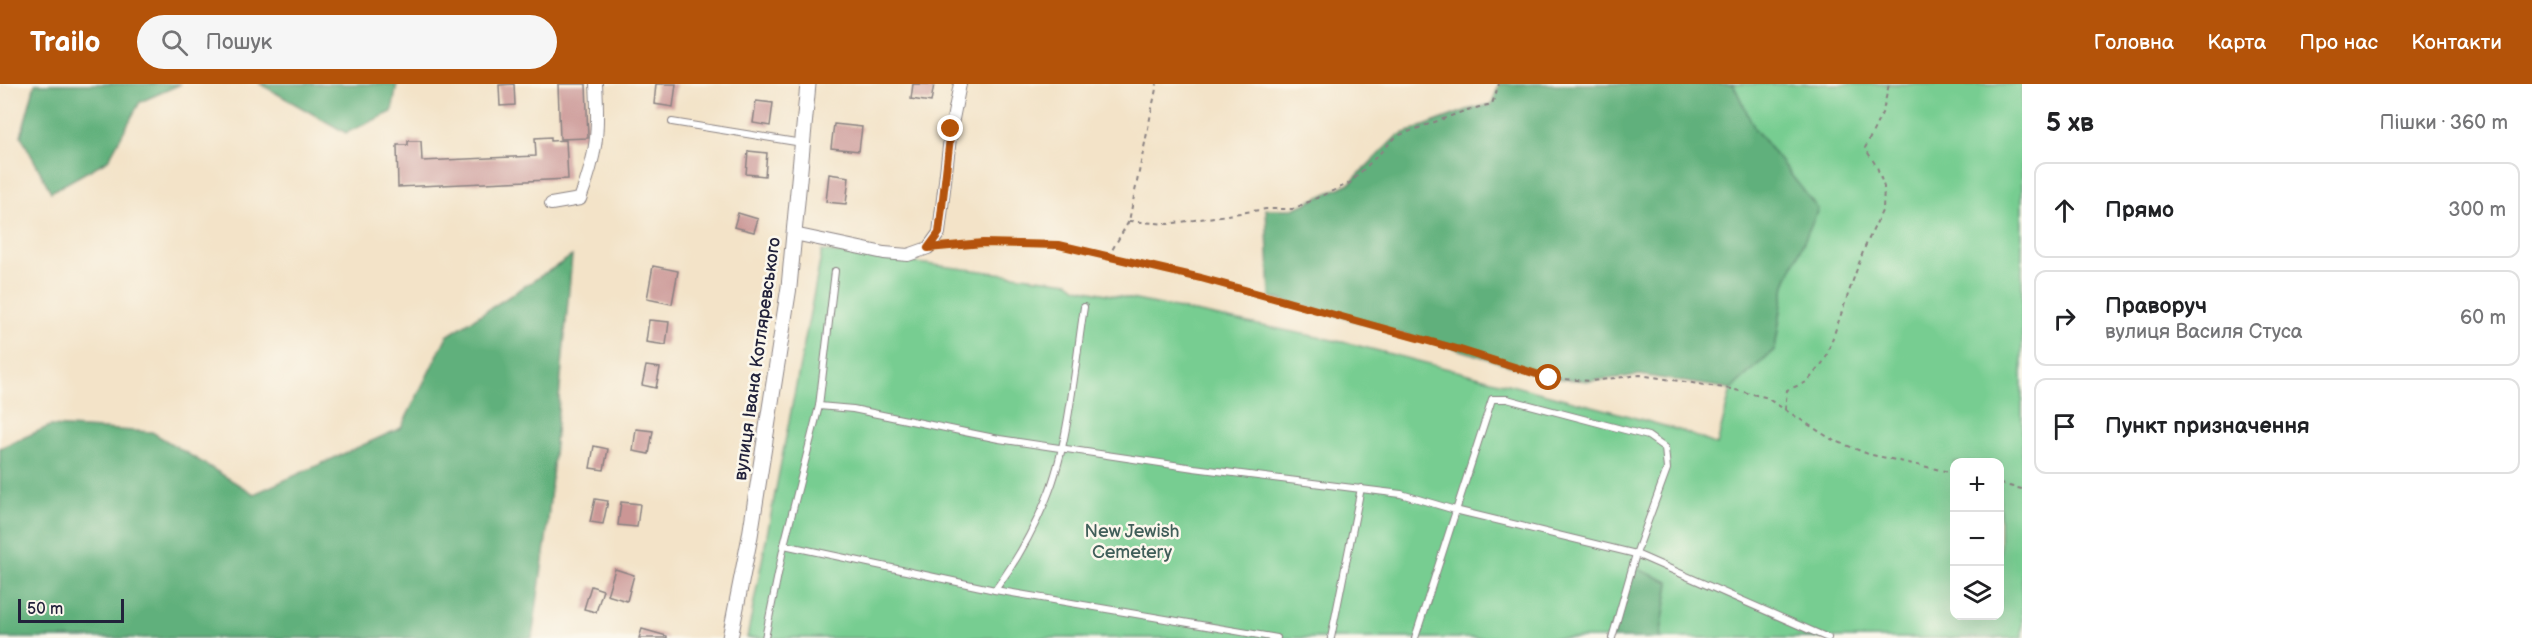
<!DOCTYPE html>
<html lang="uk">
<head>
<meta charset="utf-8">
<style>
  :root { --surface:#fff; --page:#f6f6f6; --text:#202124; --muted:#757577; --line:#e0e0e0; --accent:#b45309 }
  body { margin:0; font-family:"Balsamiq Sans",sans-serif; background:var(--page); color:var(--text) }
  .controls { position:absolute; right:18px; bottom:18px; display:grid; overflow:hidden; border-radius:12px; box-shadow:0 6px 24px #0002 }
  .controls button { width:54px; height:54px; display:grid; place-items:center; padding:0; border:0; border-bottom:2px solid var(--line); background:var(--surface); color:var(--text); font:30px sans-serif }
  .scale { position:absolute; left:18px; bottom:15px; width:106px; box-sizing:border-box; padding-left:6px; border:3px solid #22223b; border-top:0; font-size:16px; line-height:21px; white-space:nowrap; color:#22223b; -webkit-text-stroke:4px #fbf7ec; paint-order:stroke }
  .stop { position:absolute; width:18px; height:18px; margin:-14px; border:4px solid #b45309; border-radius:50%; background:#fff }
  .stop.end { background:#b45309; border-color:#fff; box-shadow:0 2px 6px #0008 }
  .list { margin:0; padding:0; list-style:none }
  h2 { display:flex; justify-content:space-between; align-items:center; height:78px; margin:0; padding:0 24px; font-size:26px }
  h2 small { font-size:20px; font-weight:400; color:var(--muted) }
  .list li { display:grid; grid-template-columns:39px 1fr auto; gap:18px; align-items:center; box-sizing:border-box; height:96px; margin:0 12px 12px; padding:0 12px; border:2px solid var(--line); border-radius:12px }
  .list b { display:block; font-size:22px; white-space:nowrap }
  .list p { margin:0; font-size:20px; white-space:nowrap; color:var(--muted) }
  .list em { font-size:20px; font-style:normal; color:var(--muted) }
  .icon { flex:none; width:33px; height:33px; fill:none; stroke:currentColor; stroke-width:2; stroke-linecap:round; stroke-linejoin:round }
  .map { position:relative; flex:none; width:2022px; height:554px; overflow:hidden }
  header { display:flex; align-items:center; gap:36px; box-sizing:border-box; height:84px; padding:0 30px; background:var(--accent); color:#fff }
  header strong { font-size:28px }
  nav { display:flex; gap:33px; margin-inline-start:auto; font-size:21px }
  .search { width:420px; height:54px; background:var(--page); display:flex; align-items:center; gap:15px; box-sizing:border-box; padding:0 21px; border-radius:33px; color:var(--muted); font-size:22px }
  main { display:flex }
  aside { flex:1; background:var(--surface) }
  .map>svg:first-child { display:block }
  .green { fill:#77cd91; stroke:#4c7866; stroke-width:1.5; fill-rule:evenodd }
  .forest { fill:#61b07b; stroke:#42695b; stroke-width:1.5 }
  .building { fill:#cb9695 }
  .lines { fill:none; stroke-linecap:round; stroke-linejoin:round }
  .service-casing { stroke:#8a8282; stroke-width:8 }
  .minor-casing { stroke:#8a8282; stroke-width:14 }
  .tertiary-casing { stroke:#8a8282; stroke-width:17 }
  .path { stroke:#8a8282; stroke-width:2; stroke-dasharray:4.5 4.5; stroke-linecap:butt }
  .service { stroke:#fff; stroke-width:6 }
  .minor { stroke:#fff; stroke-width:12 }
  .tertiary { stroke:#fff; stroke-width:15 }
  .route { stroke:#b45309; stroke-width:8 }
  .labels { text-anchor:middle; stroke-width:5; stroke-linejoin:round; paint-order:stroke }
  .street-label { font-size:18px; fill:#22223b; stroke:#fbf7ec }
  .park-label { font-size:18px; fill:#405e59; stroke:#fbf7ec }
</style>
</head>
<body>
<header>
<strong>Trailo</strong>
<div class="search"><svg class="icon" aria-label="search" viewBox="0 0 24 24"><circle cx="10" cy="10" r="6"/><path d="M15 15l6 6"/></svg>Пошук</div>
<nav><a>Головна</a><a>Карта</a><a>Про нас</a><a>Контакти</a></nav>
</header>
<main>
<div class="map">
<svg width="2022" height="554" viewBox="0 0 2022 554">
  <rect width="100%" height="100%" fill="#fbf7ec"/>
  <filter id="ink" filterUnits="userSpaceOnUse"><feTurbulence type="fractalNoise" baseFrequency=".0167" numOctaves="2"/><feDisplacementMap in="SourceGraphic" scale="12" xChannelSelector="R" yChannelSelector="G"/><feConvolveMatrix kernelMatrix="1 2 1 2 8 2 1 2 1" color-interpolation-filters="sRGB"/></filter>
  <filter id="wash" filterUnits="userSpaceOnUse"><feTurbulence type="fractalNoise" baseFrequency=".008" numOctaves="4" result="noise"/><feDisplacementMap in="SourceGraphic" scale="24" xChannelSelector="R" yChannelSelector="G"/><feGaussianBlur stdDeviation="1.35" result="paint"/><feColorMatrix in="noise" values="0 0 0 0 0 0 0 0 0 0 0 0 0 0 0 0 0 1.4 0 .05"/><feComposite in="paint" operator="in"/></filter>
  <g filter="url(#wash)">
    <rect width="100%" height="100%" fill="#f3e3c8"/>
    <!-- green -->
    <path class="green" d="M1733,0H2022V554H1660L1669,499L1612,554H747L822,167L1069,198L1077,204L1352,260L1604,325L1682,347L1717,361L1731,305L1775,265L1785,200L1818,125L1755,45ZM1954,378H2000V532H1954Z"/>
    <!-- forest -->
    <g class="forest">
      <polygon points="35,0 181,0 140,18 108,76 51,108 21,52"/>
      <polygon points="260,0 397,0 392,28 346,49"/>
      <polygon points="1499,0 1733,0 1755,45 1818,125 1785,200 1775,265 1731,305 1640,291 1591,297 1549,294 1457,265 1270,213 1266,125 1293,125 1350,99 1397,52 1467,26 1492,20"/>
      <polygon points="572,172 547,448 532,554 0,554 0,364 50,342 152,348 254,410 401,344 447,252"/>
      <polygon points="1633,483 1669,498 1660,554 1612,554"/>
    </g>
    <g id="blocks">
      <!-- building -->
      <g class="building">
        <polygon points="514,0 515,21 500,22 499,1"/>
        <polygon points="558,0 586,0 588,54 560,55"/>
        <polygon points="656,0 676,0 673,23 654,20"/>
        <polygon points="913,0 934,0 931,18 911,15"/>
        <polygon points="756,17 773,19 770,42 753,39"/>
        <polygon points="834,40 862,43 859,67 831,64"/>
        <polygon points="551,53 551,57 566,56 568,95 398,103 397,61 408,61 408,57 421,57 422,77 536,72 535,54"/>
        <polygon points="748,67 767,69 765,92 746,90"/>
        <polygon points="829,90 849,93 846,120 826,118"/>
        <polygon points="738,129 758,135 754,148 734,143"/>
        <polygon points="653,182 678,187 672,220 647,215"/>
        <polygon points="649,236 669,238 666,261 646,258"/>
        <polygon points="646,282 660,284 656,304 642,301"/>
        <polygon points="636,345 653,347 649,370 633,367"/>
        <polygon points="594,362 608,365 604,386 590,384"/>
        <polygon points="595,415 608,417 603,440 590,438"/>
        <polygon points="621,418 640,420 637,443 618,441"/>
        <polygon points="615,485 634,491 627,517 607,511"/>
        <polygon points="591,502 603,506 596,528 584,525"/>
        <polygon points="642,545 667,552 667,554 639,554"/>
      </g>
    </g>
  </g>
  <g filter="url(#ink)">
    <use href="#blocks" fill-opacity="0" stroke="#8a8282" stroke-width="1.5"/>
    <g class="lines">
      <!-- service casing -->
      <g class="service-casing">
        <g id="service">
          <polyline points="672,38 802,59"/>
          <polyline points="819,322 853,325 999,355 1194,384 1401,410 1455,426 1636,470 1828,554"/>
          <polyline points="784,461 995,506 1277,554"/>
          <path d="M995,506C1016,478 1034,445 1047,413C1069,360 1075,280 1084,223"/>
          <polyline points="765,554 784,461 819,322 835,187"/>
          <polyline points="1331,554 1361,404"/>
          <polyline points="1415,554 1492,315 1507,315 1648,352 1665,364 1667,385 1636,470 1612,554"/>
        </g>
      </g>
      <!-- minor casing -->
      <g class="minor-casing">
        <g id="minor">
          <path d="M551,120L580,115C597,70 599,48 596,0"/>
          <polyline points="794,150 884,169 908,171 928,164 939,149 951,45 960,0"/>
        </g>
      </g>
      <!-- tertiary casing -->
      <g class="tertiary-casing">
        <polyline id="tertiary" points="730,554 750,452 789,203 808,0"/>
      </g>
      <!-- path -->
      <g class="path">
        <polyline points="1129,137 1168,140 1266,125 1293,125 1350,99 1397,52 1467,26 1492,20 1499,0"/>
        <polyline points="945,162 983,159 1059,161 1201,194 1457,265 1549,294 1591,297 1640,291 1731,305 1765,313 1831,355 1868,370 1954,389"/>
        <polyline points="1108,173 1129,137 1157,0"/>
        <polyline points="1785,326 1787,306 1807,298 1825,276 1864,165 1883,125 1884,103 1877,83 1865,64 1883,27 1889,0"/>
        <polyline points="2000,400 2022,405"/>
      </g>
      <!-- service -->
      <use href="#service" class="service"/>
      <!-- minor -->
      <use href="#minor" class="minor"/>
      <!-- tertiary -->
      <use href="#tertiary" class="tertiary"/>
    </g>
  </g>
  <g class="lines" filter="url(#ink)">
    <!-- route -->
    <polyline class="route" points="951,45 939,149 928,164 983,159 1059,161 1201,194 1457,265 1549,294"/>
  </g>
  <g class="labels">
    <!-- street labels -->
    <g class="street-label">
      <text transform="translate(757 275) rotate(-82)" y="6">вулиця Івана Котляревського</text>
    </g>
    <!-- park labels -->
    <g class="park-label">
      <text x="1132" y="453">New Jewish<tspan x="1132" dy="21">Cemetery</tspan></text>
    </g>
  </g>
</svg>
<div class="controls">
<button>+</button>
<button>−</button>
<button><svg class="icon" aria-label="layers" viewBox="0 0 24 24"><path d="M12 4l9 5-9 5-9-5zM3 14l9 5 9-5"/></svg></button>
</div>
<div class="scale">50 m</div>
<div class="stop" style="left:1549px;top:294px"></div>
<div class="stop end" style="left:951px;top:45px"></div>
</div>
<aside>
<h2>5 хв<small>Пішки · 360 m</small></h2>
<ul class="list">
<li><svg class="icon" aria-label="ahead" viewBox="0 0 24 24"><path d="M12 20V5M6 11l6-6 6 6"/></svg><div><b>Прямо</b></div><em>300 m</em></li>
<li><svg class="icon" aria-label="right" viewBox="0 0 24 24"><path d="M7 20v-9h11M14 6l5 5-5 5"/></svg><div><b>Праворуч</b><p>вулиця Василя Стуса</p></div><em>60 m</em></li>
<li><svg class="icon" aria-label="arrive" viewBox="0 0 24 24"><path d="M6 21V4h12l-3 4 3 4H6"/></svg><div><b>Пункт призначення</b></div></li>
</ul>
</aside>
</main>
</body>
</html>
